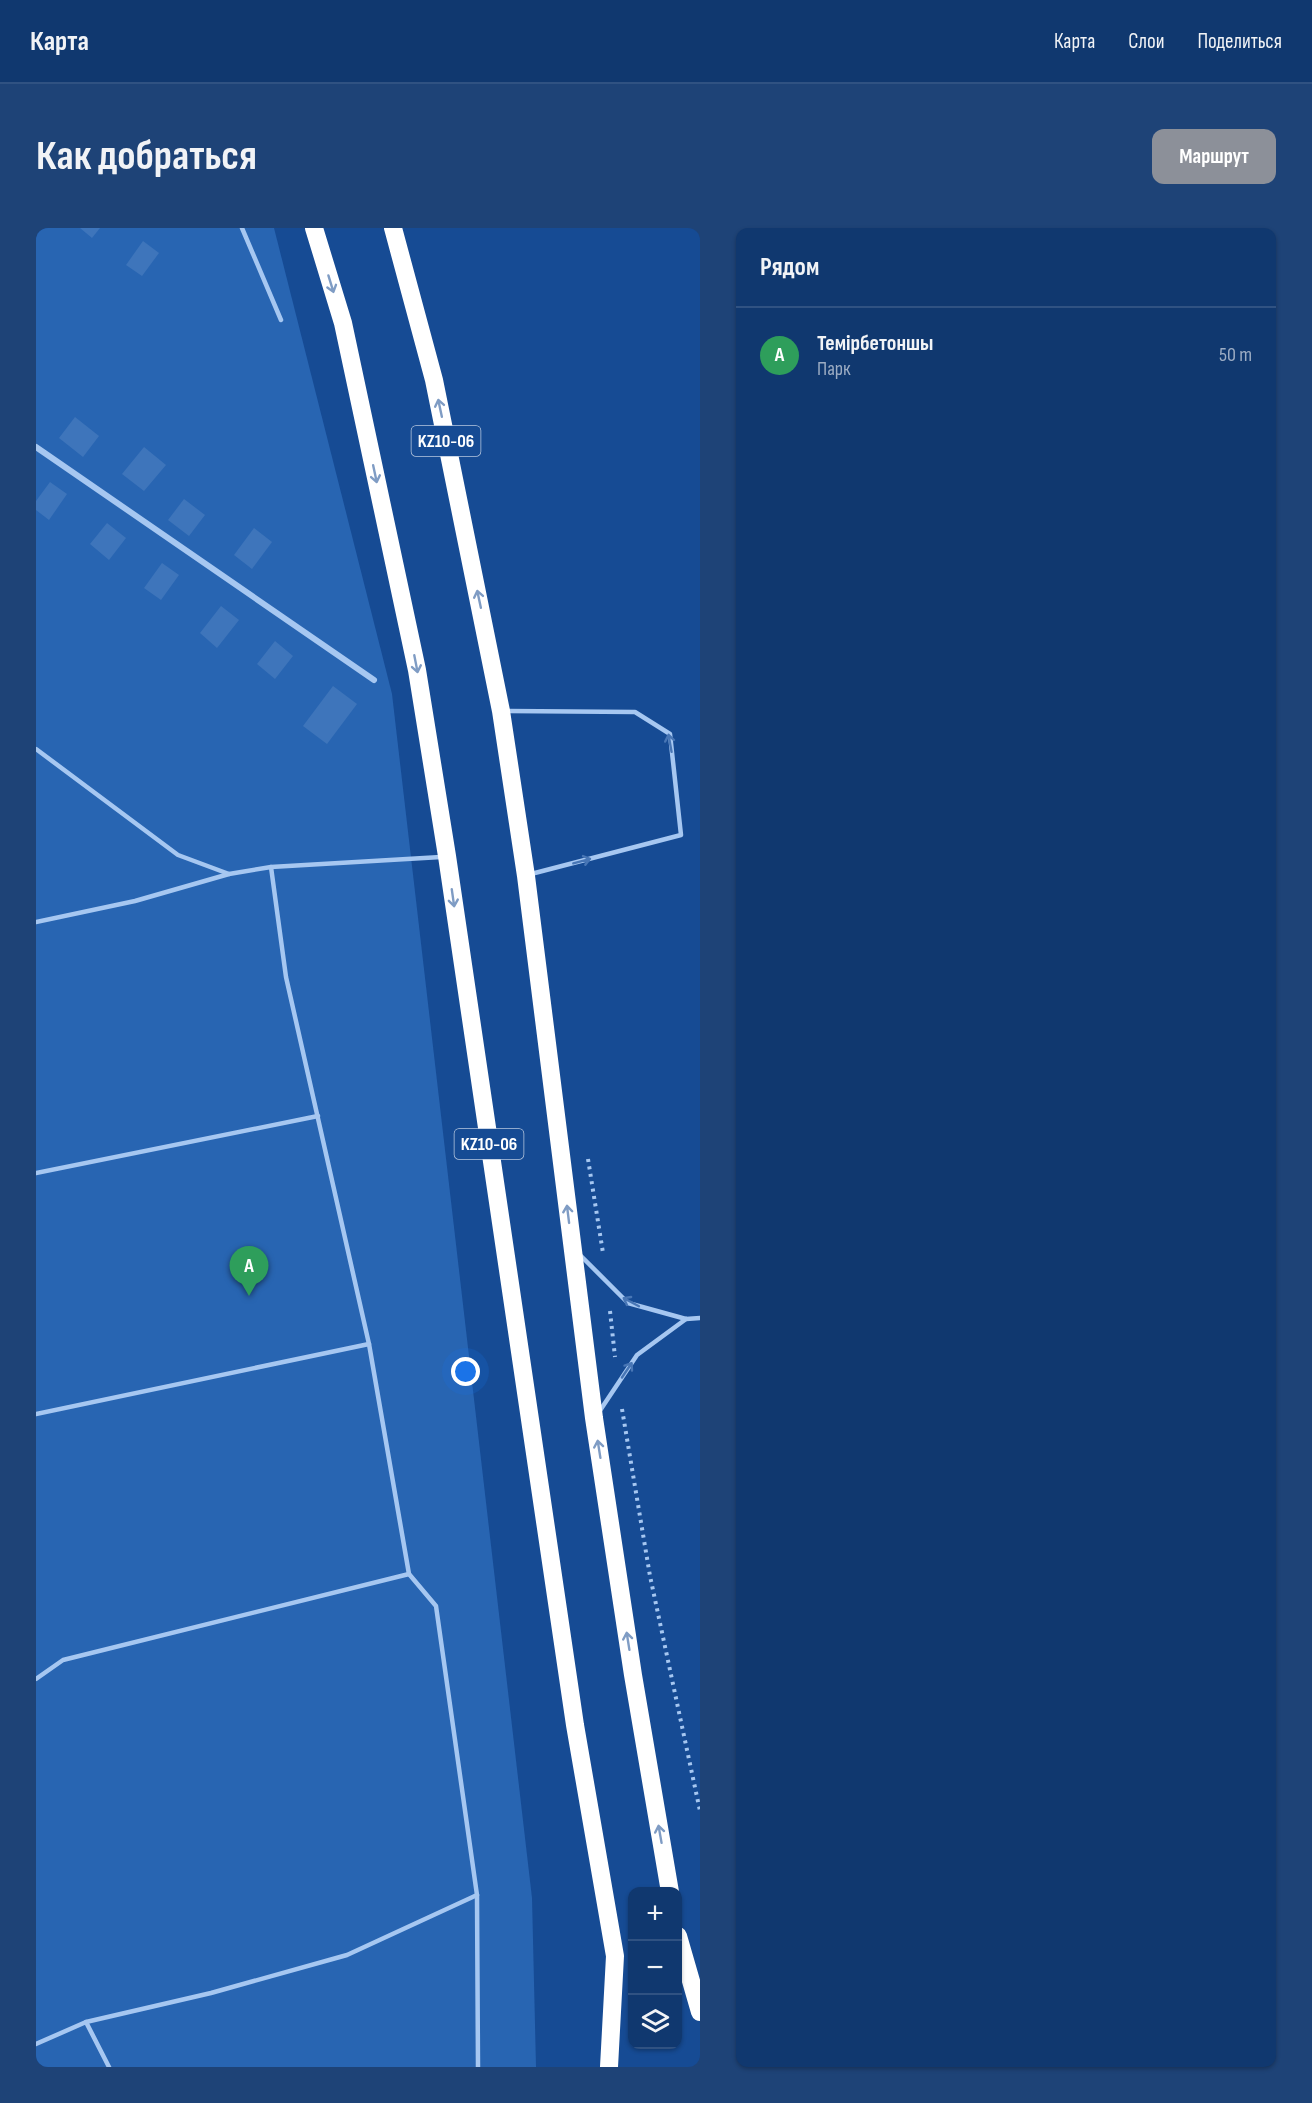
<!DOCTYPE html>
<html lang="ru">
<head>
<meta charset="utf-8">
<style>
  :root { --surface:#10386f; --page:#1e4377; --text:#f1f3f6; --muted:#9cacc3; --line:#305282; --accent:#8c9099 }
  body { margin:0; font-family:"Sofia Sans Condensed",sans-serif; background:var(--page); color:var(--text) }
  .controls { position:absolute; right:18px; bottom:18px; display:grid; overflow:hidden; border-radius:12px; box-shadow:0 2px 4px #0004 }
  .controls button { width:54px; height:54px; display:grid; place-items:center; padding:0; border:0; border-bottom:2px solid var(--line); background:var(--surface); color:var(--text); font:30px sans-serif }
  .you { position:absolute; left:430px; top:1144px; width:21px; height:21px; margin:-15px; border:4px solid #fff; border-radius:50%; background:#1a73e8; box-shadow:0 0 0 9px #1a73e833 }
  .badge { display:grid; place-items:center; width:39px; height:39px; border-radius:50%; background:var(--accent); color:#fff; font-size:20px; font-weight:700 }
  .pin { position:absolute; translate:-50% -50px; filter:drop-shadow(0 2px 3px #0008) }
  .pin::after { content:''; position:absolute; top:32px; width:21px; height:18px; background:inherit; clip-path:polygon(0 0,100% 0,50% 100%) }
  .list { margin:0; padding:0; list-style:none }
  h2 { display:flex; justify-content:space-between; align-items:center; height:78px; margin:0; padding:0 24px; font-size:26px }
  h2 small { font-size:20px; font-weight:400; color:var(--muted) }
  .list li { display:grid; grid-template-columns:39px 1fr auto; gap:18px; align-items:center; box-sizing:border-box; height:96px; padding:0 24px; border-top:2px solid var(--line) }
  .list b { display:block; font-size:22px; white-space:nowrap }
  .list p { margin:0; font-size:20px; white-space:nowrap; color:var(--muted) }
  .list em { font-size:20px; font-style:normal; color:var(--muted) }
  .icon { flex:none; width:33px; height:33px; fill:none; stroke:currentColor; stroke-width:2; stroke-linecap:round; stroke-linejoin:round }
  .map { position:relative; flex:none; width:664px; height:1839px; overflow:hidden; border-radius:12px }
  header { display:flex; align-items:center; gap:36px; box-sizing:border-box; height:84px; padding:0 30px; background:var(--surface); border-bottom:2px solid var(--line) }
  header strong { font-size:28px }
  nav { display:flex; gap:33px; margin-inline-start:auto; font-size:21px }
  .intro { display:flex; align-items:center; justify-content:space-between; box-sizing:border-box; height:144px; padding:0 36px }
  h1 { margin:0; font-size:42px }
  .button { padding:15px 27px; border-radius:12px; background:var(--accent); color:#fff; font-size:21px; font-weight:700 }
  main { display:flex; gap:36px; padding:0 36px }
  aside { flex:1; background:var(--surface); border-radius:12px; box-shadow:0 2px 4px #0004 }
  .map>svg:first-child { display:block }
  .green { fill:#2865b2 }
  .building { fill:#3e75bb }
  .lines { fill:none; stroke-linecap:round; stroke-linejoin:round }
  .path { stroke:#a6c7f1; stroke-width:4; stroke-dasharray:3 4.5; stroke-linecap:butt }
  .lane { stroke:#a6c7f1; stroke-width:4.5 }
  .street { stroke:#a6c7f1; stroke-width:6 }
  .highway { stroke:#fff; stroke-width:18 }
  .oneway { stroke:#7f9cc4 }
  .oneway2 { stroke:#4876b5 }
  .labels { text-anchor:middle; stroke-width:4.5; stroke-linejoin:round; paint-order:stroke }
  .shield { fill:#164b94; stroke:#b9c9df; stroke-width:1.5 }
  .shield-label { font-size:18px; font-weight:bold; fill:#fff }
</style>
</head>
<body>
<header>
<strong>Карта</strong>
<nav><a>Карта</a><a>Слои</a><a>Поделиться</a></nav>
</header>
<div class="intro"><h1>Как добраться</h1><a class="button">Маршрут</a></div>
<main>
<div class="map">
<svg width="664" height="1839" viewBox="0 0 664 1839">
  <rect width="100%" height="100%" fill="#164b94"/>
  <!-- green -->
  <polygon class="green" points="0,0 238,0 356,466 496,1670 500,1839 0,1839"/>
  <!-- building -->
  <g class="building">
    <polygon points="44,0 64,0 56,10"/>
    <polygon points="107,13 123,25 106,48 90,37"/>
    <polygon points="39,189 63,208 47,229 23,210"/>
    <polygon points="108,219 130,237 108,263 86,246"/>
    <polygon points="14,254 31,266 13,292 0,282 0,273"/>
    <polygon points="148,271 169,287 153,308 132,292"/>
    <polygon points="71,295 90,310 73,332 54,316"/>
    <polygon points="218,300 236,314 216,341 198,327"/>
    <polygon points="126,335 143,347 125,372 108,360"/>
    <polygon points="185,378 203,392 181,420 164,405"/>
    <polygon points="239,413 257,428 239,451 221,436"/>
    <polygon points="297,458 321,476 291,516 267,498"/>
  </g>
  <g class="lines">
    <!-- path -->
    <g class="path">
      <polyline points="552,931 567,1025"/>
      <polyline points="574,1083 579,1129"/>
      <polyline points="586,1181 614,1348 664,1583"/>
    </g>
    <!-- lane -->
    <g class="lane">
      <polyline points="206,0 245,92"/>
      <polyline points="470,483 599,484 634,506 645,607 495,646"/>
      <polyline points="0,521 142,627 193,646"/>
      <polyline points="235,639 250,749 333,1116 373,1346 400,1378 441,1667 442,1839"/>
      <polyline points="0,694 99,673 193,646 235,639 405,629"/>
      <polyline points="0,945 282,888"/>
      <polyline points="545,1028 592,1075 650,1091 664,1090"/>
      <polyline points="563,1184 601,1127 650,1091"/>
      <polyline points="0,1186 333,1116"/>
      <polyline points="0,1451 27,1432 373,1346"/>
      <polyline points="50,1794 73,1839"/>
      <polyline points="0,1816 50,1794 175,1765 311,1727 441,1667"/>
    </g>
    <!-- street -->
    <polyline class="street" points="0,219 338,452"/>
    <!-- highway -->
    <g class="highway">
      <polyline points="278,0 307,95 381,442 411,628 539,1497 579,1728 573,1839"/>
      <polyline points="357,0 398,152 465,483 490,648 558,1190 597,1447 634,1664"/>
      <polyline points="642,1708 664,1784"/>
    </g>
  </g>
  <!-- one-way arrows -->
  <defs><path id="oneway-shaft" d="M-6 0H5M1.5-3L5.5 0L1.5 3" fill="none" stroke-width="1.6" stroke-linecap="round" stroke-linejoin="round" transform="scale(1.5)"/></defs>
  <g class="oneway">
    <use href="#oneway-shaft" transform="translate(295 56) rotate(73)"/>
    <use href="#oneway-shaft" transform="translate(404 180) rotate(-102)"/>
    <use href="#oneway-shaft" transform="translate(339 246) rotate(78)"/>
    <use href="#oneway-shaft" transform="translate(443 371) rotate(-102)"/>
    <use href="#oneway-shaft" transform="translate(380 436) rotate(79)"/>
    <use href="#oneway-shaft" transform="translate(417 670) rotate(82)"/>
    <use href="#oneway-shaft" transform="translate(532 986) rotate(-97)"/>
    <use href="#oneway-shaft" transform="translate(563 1221) rotate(-99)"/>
    <use href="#oneway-shaft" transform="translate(592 1413) rotate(-99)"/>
    <use href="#oneway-shaft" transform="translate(624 1606) rotate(-100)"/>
  </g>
  <g class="oneway2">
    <use href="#oneway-shaft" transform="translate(634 515) rotate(-100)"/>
    <use href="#oneway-shaft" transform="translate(546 633) rotate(-15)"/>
    <use href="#oneway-shaft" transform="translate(595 1074) rotate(-152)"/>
    <use href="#oneway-shaft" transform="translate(591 1142) rotate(-56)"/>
  </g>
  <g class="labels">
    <!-- shield labels -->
    <g class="shield">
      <rect x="375.5" y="198" width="69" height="30" rx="4.5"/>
      <rect x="418.5" y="901" width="69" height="30" rx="4.5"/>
    </g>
    <g class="shield-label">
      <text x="410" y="219">KZ10-06</text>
      <text x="453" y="922">KZ10-06</text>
    </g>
  </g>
</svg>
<div class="controls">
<button>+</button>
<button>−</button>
<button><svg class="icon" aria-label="layers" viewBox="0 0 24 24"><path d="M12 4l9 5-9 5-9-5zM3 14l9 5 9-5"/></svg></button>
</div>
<div class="you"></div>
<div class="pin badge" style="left:213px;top:1068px;background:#2e9e5b">A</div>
</div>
<aside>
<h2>Рядом<small></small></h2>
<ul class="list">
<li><span class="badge" style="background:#2e9e5b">A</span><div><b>Темірбетоншы</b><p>Парк</p></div><em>50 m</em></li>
</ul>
</aside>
</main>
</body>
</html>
